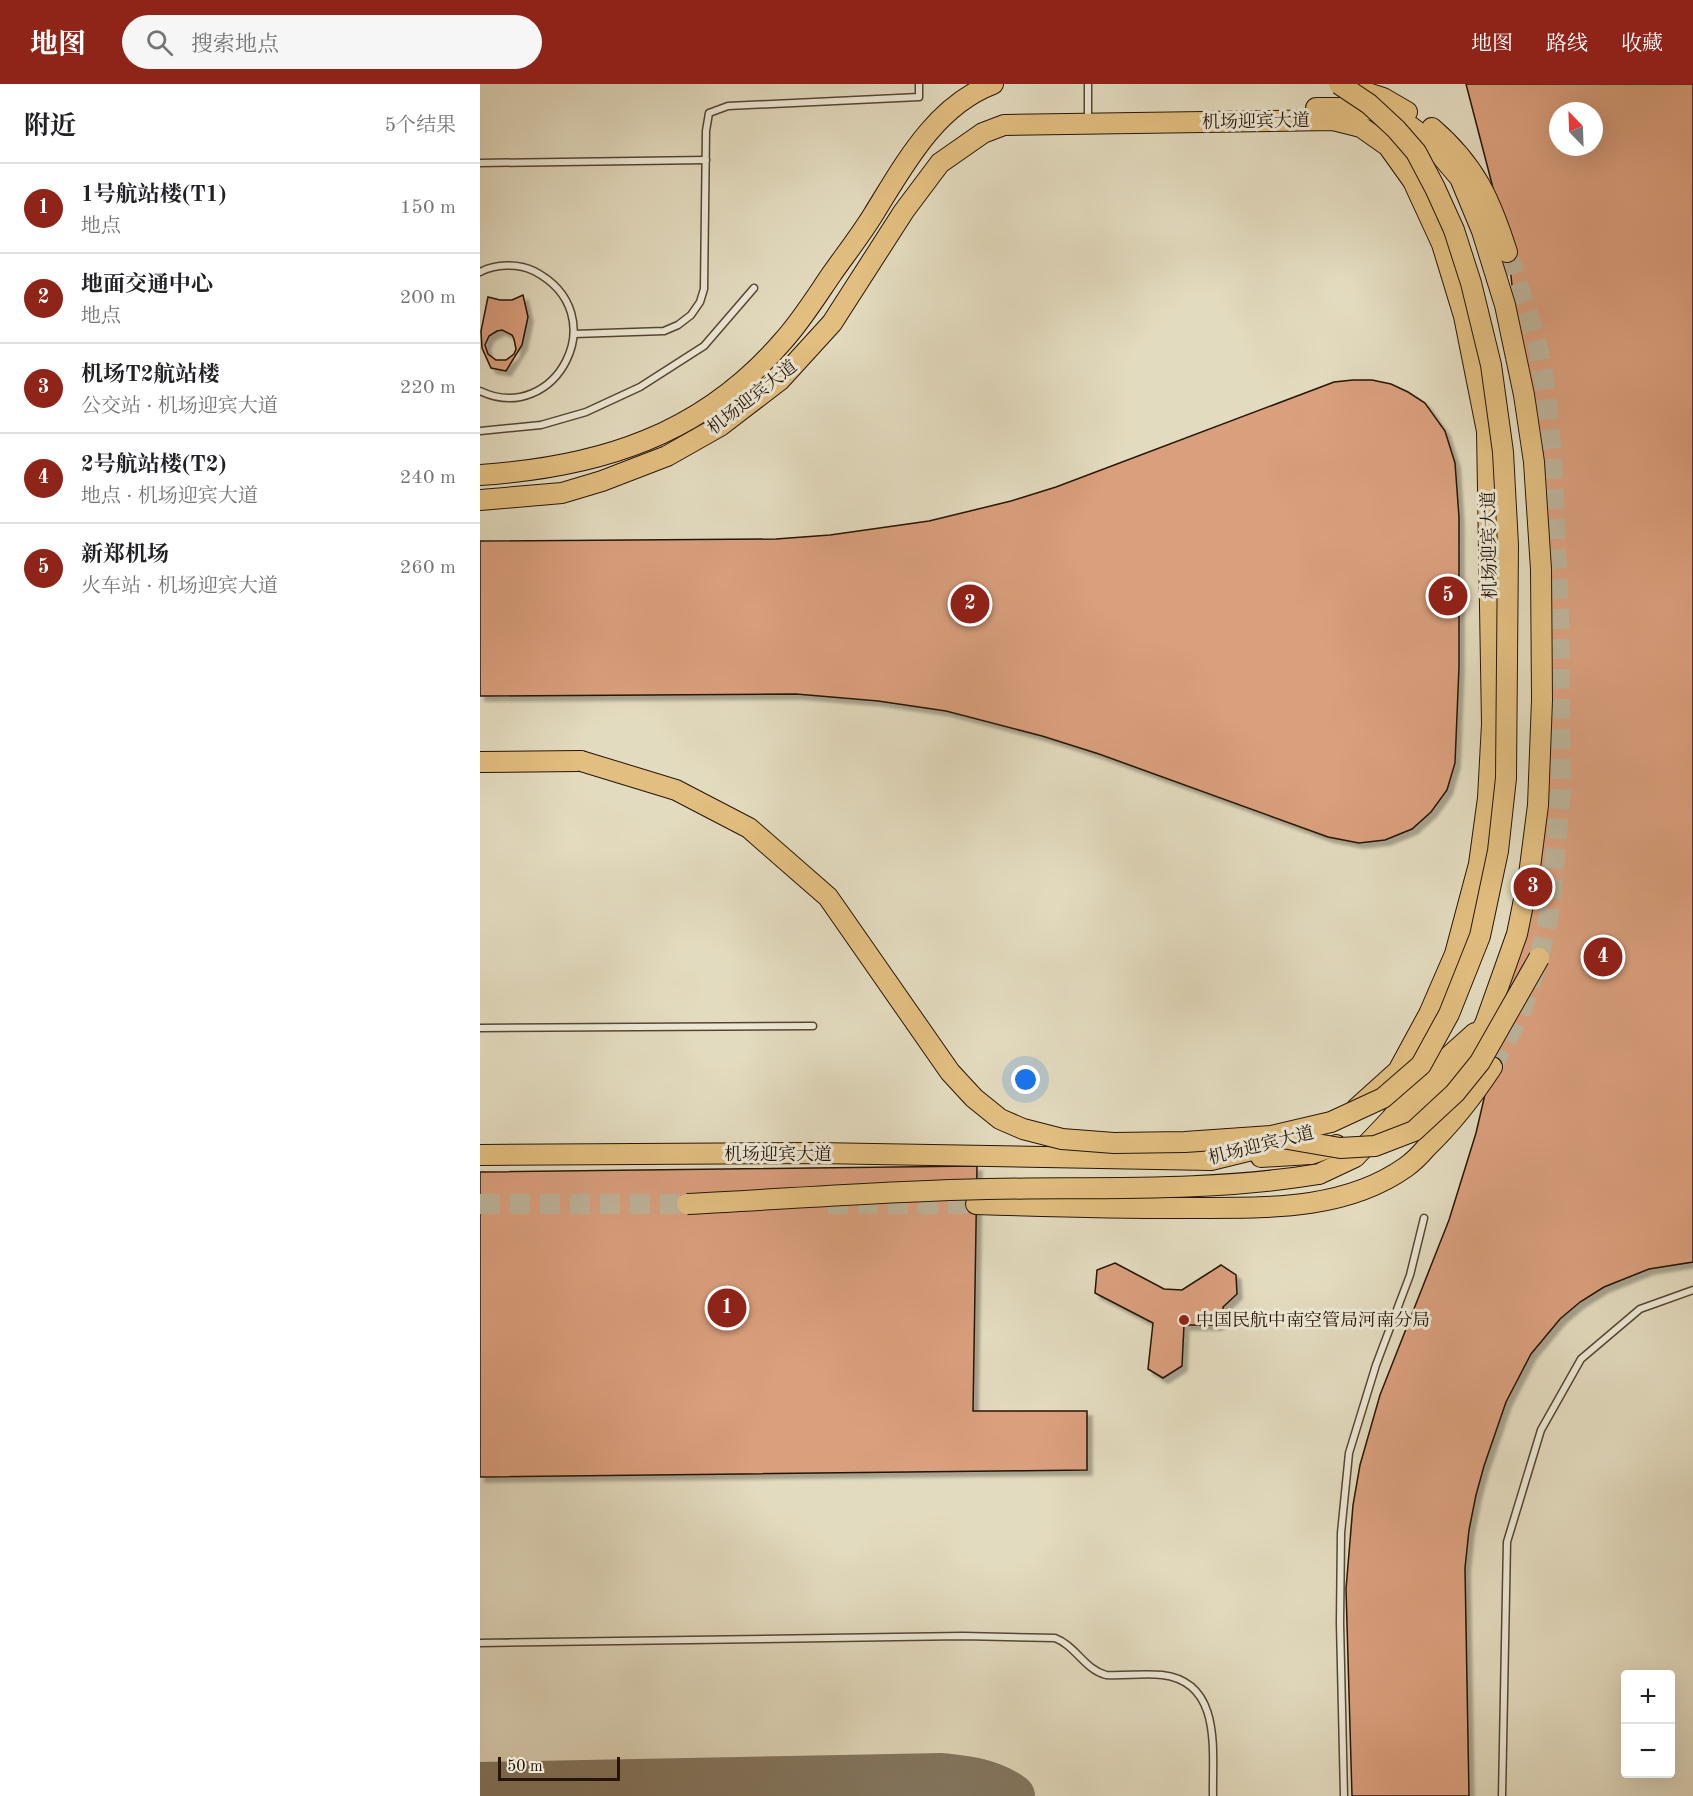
<!DOCTYPE html>
<html lang="zh">
<head>
<meta charset="utf-8">
<style>
  :root { --surface:#fff; --page:#f6f6f6; --text:#202124; --muted:#757577; --line:#e0e0e0; --accent:#8f2418 }
  body { margin:0; font-family:"Old Standard TT","Noto Serif SC",serif; background:var(--page); color:var(--text) }
  .controls { position:absolute; right:18px; bottom:18px; display:grid; overflow:hidden; border-radius:6px; box-shadow:0 6px 24px #0002 }
  .controls button { width:54px; height:54px; display:grid; place-items:center; padding:0; border:0; border-bottom:2px solid var(--line); background:var(--surface); color:var(--text); font:30px sans-serif }
  .compass { position:absolute; left:1069px; top:18px; width:54px; height:54px; border-radius:50%; background:var(--surface); box-shadow:0 6px 24px #0002; rotate:337deg }
  .scale { position:absolute; left:18px; bottom:15px; width:122px; box-sizing:border-box; padding-left:6px; border:3px solid #261406; border-top:0; font-size:16px; line-height:21px; white-space:nowrap; color:#261406; -webkit-text-stroke:4px #ede8d5; paint-order:stroke }
  .you { position:absolute; left:546px; top:996px; width:21px; height:21px; margin:-15px; border:4px solid #fff; border-radius:50%; background:#1a73e8; box-shadow:0 0 0 9px #1a73e833 }
  .badge { display:grid; place-items:center; width:39px; height:39px; border-radius:50%; background:var(--accent); color:#fff; font-size:20px; font-weight:700 }
  .pin { position:absolute; translate:-50% -50%; border:3px solid #fff; box-shadow:0 2px 6px #0006 }
  .list { margin:0; padding:0; list-style:none }
  h2 { display:flex; justify-content:space-between; align-items:center; height:78px; margin:0; padding:0 24px; font-size:26px }
  h2 small { font-size:20px; font-weight:400; color:var(--muted) }
  .list li { display:grid; grid-template-columns:39px 1fr auto; gap:18px; align-items:center; box-sizing:border-box; height:90px; padding:0 24px; border-top:2px solid var(--line) }
  .list b { display:block; font-size:22px; white-space:nowrap }
  .list p { margin:0; font-size:20px; white-space:nowrap; color:var(--muted) }
  .list em { font-size:20px; font-style:normal; color:var(--muted) }
  .icon { flex:none; width:33px; height:33px; fill:none; stroke:currentColor; stroke-width:2; stroke-linecap:round; stroke-linejoin:round }
  .map { position:relative; flex:none; width:1213px; height:1712px; overflow:hidden }
  header { display:flex; align-items:center; gap:36px; box-sizing:border-box; height:84px; padding:0 30px; background:var(--accent); color:#fff }
  header strong { font-size:28px }
  nav { display:flex; gap:33px; margin-inline-start:auto; font-size:21px }
  .search { width:420px; height:54px; background:var(--page); display:flex; align-items:center; gap:15px; box-sizing:border-box; padding:0 21px; border-radius:33px; color:var(--muted); font-size:22px }
  main { display:flex }
  aside { flex:1; background:var(--surface) }
  .map>svg:first-child { display:block }
  .lines { fill:none; stroke-linecap:round; stroke-linejoin:round }
  .taxiway { stroke:#847862; stroke-width:44 }
  .building { fill:#da9f7d; stroke:#261406; stroke-width:1.5; fill-rule:evenodd; filter:url(#shadow) }
  .primary-tunnel { stroke:#bdb39a; stroke-width:20; stroke-dasharray:20 10; stroke-linecap:butt }
  .lane-casing { stroke:#554634; stroke-width:9 }
  .primary-casing { stroke:#261406; stroke-width:22 }
  .lane { stroke:#ede8d5; stroke-width:6 }
  .primary { stroke:#e2be80; stroke-width:20 }
  .primary-bridge-casing { stroke:#261406; stroke-width:22; stroke-linecap:butt }
  .primary-bridge { stroke:#e2be80; stroke-width:20 }
  .poi-dot { fill:#8f2418; stroke:#ede8d5; stroke-width:2 }
  .labels { text-anchor:middle; stroke-width:6; stroke-linejoin:round; paint-order:stroke }
  .street-label { font-size:18px; fill:#261406; stroke:#ede8d5 }
  .poi-label { font-size:18px; fill:#261406; stroke:#ede8d5; text-anchor:start }
</style>
</head>
<body>
<header>
<strong>地图</strong>
<div class="search"><svg class="icon" aria-label="search" viewBox="0 0 24 24"><circle cx="10" cy="10" r="6"/><path d="M15 15l6 6"/></svg>搜索地点</div>
<nav><a>地图</a><a>路线</a><a>收藏</a></nav>
</header>
<main>
<aside>
<h2>附近<small>5个结果</small></h2>
<ul class="list">
<li><span class="badge">1</span><div><b>1号航站楼(T1)</b><p>地点</p></div><em>150 m</em></li>
<li><span class="badge">2</span><div><b>地面交通中心</b><p>地点</p></div><em>200 m</em></li>
<li><span class="badge">3</span><div><b>机场T2航站楼</b><p>公交站 · 机场迎宾大道</p></div><em>220 m</em></li>
<li><span class="badge">4</span><div><b>2号航站楼(T2)</b><p>地点 · 机场迎宾大道</p></div><em>240 m</em></li>
<li><span class="badge">5</span><div><b>新郑机场</b><p>火车站 · 机场迎宾大道</p></div><em>260 m</em></li>
</ul>
</aside>
<div class="map">
<svg width="1213" height="1712" viewBox="0 0 1213 1712">
  <defs>
    <filter id="shadow"><feDropShadow dx="5" dy="5" stdDeviation="1.5" flood-color="#0004"/></filter>
  </defs>
  <rect width="100%" height="100%" fill="#e3dbbf"/>
  <filter id="stains"><feTurbulence type="fractalNoise" baseFrequency=".00333" numOctaves="4"/><feColorMatrix values="0 0 0 0 .2 0 0 0 0 .09 0 0 0 0 .02 0 0 0 .5 -.17"/></filter>
  <radialGradient id="worn" r=".72"><stop offset=".6" stop-color="#630" stop-opacity="0"/><stop offset="1" stop-color="#630" stop-opacity=".3"/></radialGradient>
  <g class="lines">
    <!-- taxiway -->
    <path class="taxiway" d="M0,1700L462,1691C488,1694 511,1696 533,1712"/>
  </g>
  <!-- building -->
  <g class="building">
    <path d="M986,0H1213V1178L1169,1185L1124,1203L1100,1218L1080,1235L1051,1270L1026,1318L1004,1382L996,1411L989,1446L985,1484L989,1712H872L866,1505L873,1421L880,1381L900,1311L969,1136L996,1049L1027,916L1040,832L1052,725L1054,624L1052,404L1039,265L1030,183L1012,100ZM1078,27H1114V63H1078Z"/>
    <path d="M43,211L48,233L42,261L26,287L11,284L2,264L1,247L8,213L20,216H32ZM22,246L32,251L34,255L36,265L34,270L26,276H16L8,270L5,261L9,252L17,247Z"/>
    <polygon points="873,296 892,296 911,300 928,308 945,319 965,347 975,379 979,433 979,583 975,679 967,706 951,728 932,745 905,756 879,759 848,753 619,670 562,652 466,627 398,617 316,610 0,612 0,457 296,455 350,451 449,437 531,417 576,403 854,298"/>
    <polygon points="497,1082 493,1327 607,1327 607,1386 0,1393 0,1088"/>
    <polygon points="635,1179 684,1205 702,1206 741,1181 756,1191 757,1210 743,1223 744,1233 737,1241 704,1241 702,1282 683,1294 668,1285 673,1239 615,1209 617,1186"/>
  </g>
  <g class="lines">
    <!-- primary-tunnel -->
    <g class="primary-tunnel">
      <polyline points="1012,983 1040,931 1059,874 1070,826 1081,706 1079,531 1072,372 1066,310 1059,267 1049,233 1027,168"/>
      <polyline points="0,1120 222,1120"/>
      <polyline points="348,1120 496,1120"/>
    </g>
    <!-- lane casing -->
    <g class="lane-casing">
      <g id="lane">
        <polyline points="608,0 608,35"/>
        <polyline points="0,79 226,76"/>
        <path d="M0,188C15,180 38,179 54,187C137,230 75,343 0,307"/>
        <polyline points="94,250 184,247 198,241 211,231 220,218 224,205 226,47 229,29 248,22 439,13 439,0"/>
        <polyline points="0,347 61,341 106,328 160,303 224,262 274,204"/>
        <polyline points="0,944 333,942"/>
        <path d="M0,1559L483,1552L575,1554C596,1562 604,1585 626,1591C645,1592 664,1589 682,1591C743,1598 732,1668 733,1712"/>
        <polyline points="864,1712 860,1539 861,1449 869,1369 896,1281 930,1191 944,1134"/>
        <polyline points="1022,1712 1027,1458 1061,1346 1101,1275 1160,1225 1213,1206"/>
      </g>
    </g>
    <!-- primary casing -->
    <g class="primary-casing">
      <g id="primary">
        <polyline points="869,3 903,14 927,28"/>
        <polyline points="836,24 884,24 919,34 946,54 980,94 1002,147 1025,221 1044,311 1054,378 1061,485 1062,616 1058,721 1049,791 1037,850 1005,940 977,989 923,1041 902,1055"/>
        <path d="M952,44C995,81 1010,115 1027,168"/>
        <path d="M0,391C120,383 222,351 303,257C321,237 336,213 351,191C365,171 380,152 393,131C424,81 455,22 513,0"/>
        <polyline points="0,416 82,409 122,397 187,372 240,342 300,296 352,239 424,127 460,79 503,49 524,41 853,36 881,43 908,62 933,97 962,160 984,232 1007,347 1012,640 1008,714 999,780 975,870 949,930 918,987 877,1024"/>
        <polyline points="0,678 101,677"/>
        <polyline points="937,1001 995,949"/>
        <polyline points="0,1071 336,1069 731,1076 814,1056"/>
        <polyline points="781,1073 831,1070 856,1061"/>
        <polyline points="839,1090 875,1073 911,1035 937,1001 942,971"/>
        <path d="M496,1120C563,1122 630,1124 696,1124C774,1123 860,1130 926,1083C933,1078 940,1071 946,1064C971,1040 993,1012 1012,983"/>
      </g>
    </g>
    <!-- lane -->
    <use href="#lane" class="lane"/>
    <!-- primary -->
    <use href="#primary" class="primary"/>
    <!-- primary-bridge casing -->
    <g class="primary-bridge-casing">
      <g id="primary-bridge">
        <polyline points="101,677 196,706 269,744 348,813 470,988 494,1014 520,1035 543,1045 582,1055 634,1059 705,1058 791,1052 851,1038 903,1014 941,981 969,930 1000,852 1018,767 1026,694 1028,461 1023,368 1011,281 991,199 974,146 955,104 936,68 916,45 889,20 859,0"/>
        <polyline points="802,1054 860,1064 895,1062 934,1047 975,1009 1000,978 1059,874"/>
        <path d="M207,1120C307,1115 408,1107 507,1105C616,1103 732,1108 839,1090"/>
      </g>
    </g>
    <!-- primary-bridge -->
    <use href="#primary-bridge" class="primary-bridge"/>
  </g>
  <!-- markers -->
  <circle class="poi-dot" cx="704" cy="1236" r="6"/>
  <g class="labels">
    <!-- street labels -->
    <g class="street-label">
      <text transform="translate(776 37) rotate(-1)" y="6">机场迎宾大道</text>
      <text transform="translate(272 313) rotate(-38)" y="6">机场迎宾大道</text>
      <text transform="translate(1009 461) rotate(-91)" y="6">机场迎宾大道</text>
      <text transform="translate(781 1061) rotate(-14)" y="6">机场迎宾大道</text>
      <text x="298" y="1076">机场迎宾大道</text>
    </g>
    <!-- poi labels -->
    <g class="poi-label">
      <text x="716" y="1242">中国民航中南空管局河南分局</text>
    </g>
  </g>
  <rect width="100%" height="100%" filter="url(#stains)"/>
  <rect width="100%" height="100%" fill="url(#worn)"/>
</svg>
<div class="controls">
<button>+</button>
<button>−</button>
</div>
<svg class="compass" viewBox="-18 -18 36 36"><path d="M0-13l5 13h-10z" fill="#e53935"/><path d="M0 13l5-13h-10z" fill="#757577"/></svg>
<div class="scale">50 m</div>
<div class="you"></div>
<div class="pin badge" style="left:247px;top:1224px">1</div>
<div class="pin badge" style="left:490px;top:520px">2</div>
<div class="pin badge" style="left:1053px;top:803px">3</div>
<div class="pin badge" style="left:1123px;top:873px">4</div>
<div class="pin badge" style="left:968px;top:512px">5</div>
</div>
</main>
</body>
</html>
